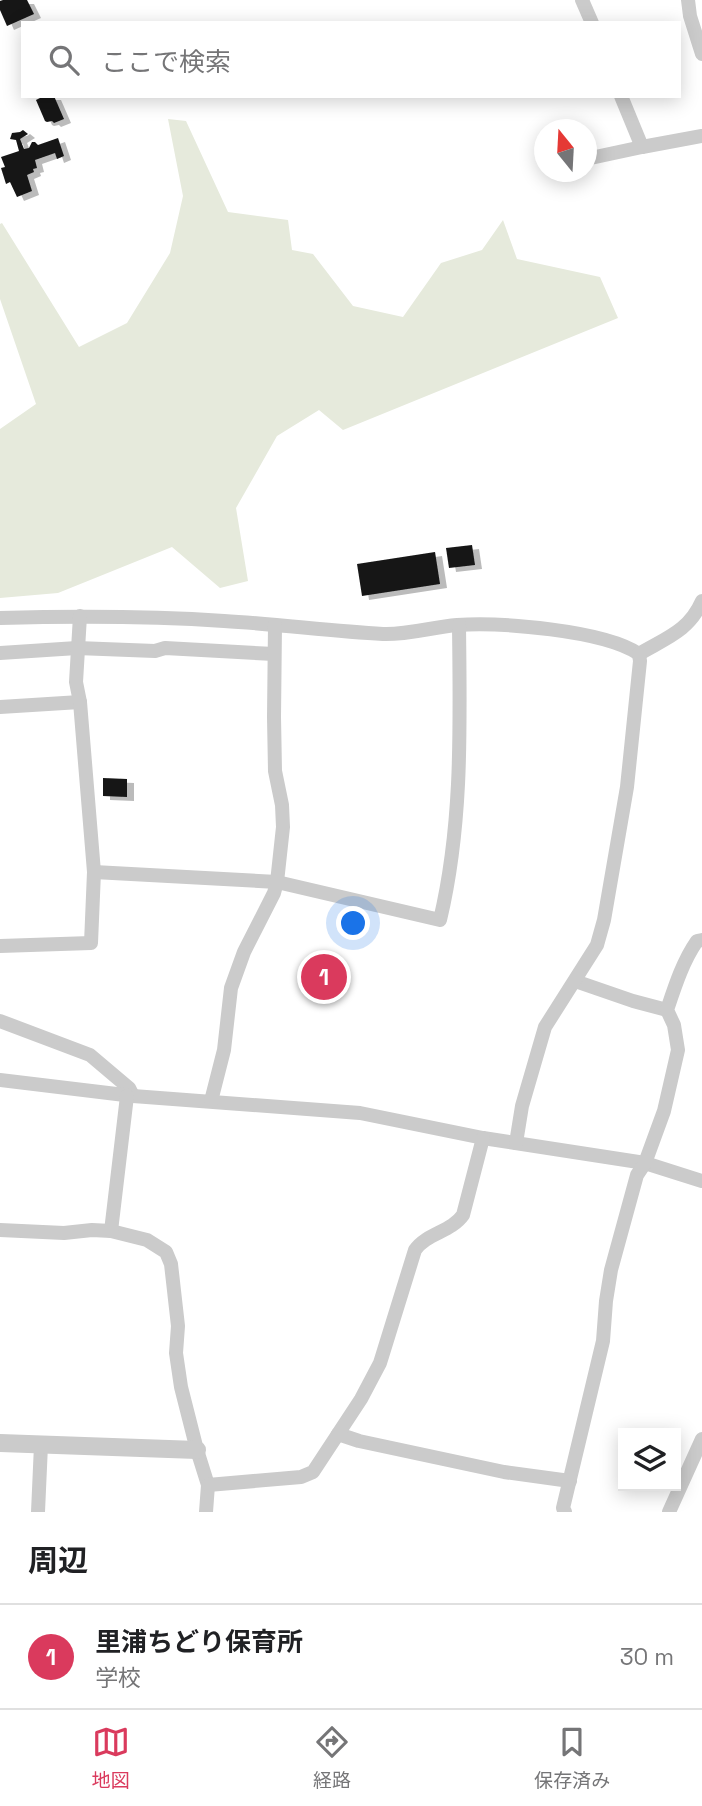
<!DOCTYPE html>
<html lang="ja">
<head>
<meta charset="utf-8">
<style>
  :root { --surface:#fff; --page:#f6f6f6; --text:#202124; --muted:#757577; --line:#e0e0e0; --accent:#da3a5d }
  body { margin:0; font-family:"Space Grotesk","Noto Sans JP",sans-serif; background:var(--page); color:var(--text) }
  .controls { position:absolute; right:21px; bottom:21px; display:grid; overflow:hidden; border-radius:0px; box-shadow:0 4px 18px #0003 }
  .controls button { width:63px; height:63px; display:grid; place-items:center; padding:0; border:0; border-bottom:2px solid var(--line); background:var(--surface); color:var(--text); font:35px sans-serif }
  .compass { position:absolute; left:534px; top:119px; width:63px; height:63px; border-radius:50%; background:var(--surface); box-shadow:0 4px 18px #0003; rotate:342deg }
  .you { position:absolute; left:354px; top:924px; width:24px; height:24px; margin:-18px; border:5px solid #fff; border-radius:50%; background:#1a73e8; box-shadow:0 0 0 10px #1a73e833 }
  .badge { display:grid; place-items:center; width:46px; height:46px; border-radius:50%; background:var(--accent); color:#fff; font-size:23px; font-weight:700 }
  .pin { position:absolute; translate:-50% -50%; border:4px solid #fff; box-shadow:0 2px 7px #0006 }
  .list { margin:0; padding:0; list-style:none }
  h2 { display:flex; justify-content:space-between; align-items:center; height:91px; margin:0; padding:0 28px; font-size:30px }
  h2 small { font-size:23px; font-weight:400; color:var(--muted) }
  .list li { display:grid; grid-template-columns:46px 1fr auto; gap:21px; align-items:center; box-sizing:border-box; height:105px; padding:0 28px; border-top:2px solid var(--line) }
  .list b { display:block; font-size:26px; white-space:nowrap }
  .list p { margin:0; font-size:23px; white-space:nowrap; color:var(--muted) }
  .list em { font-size:23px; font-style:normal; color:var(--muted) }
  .icon { flex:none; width:38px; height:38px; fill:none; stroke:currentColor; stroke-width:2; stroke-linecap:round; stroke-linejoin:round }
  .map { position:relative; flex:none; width:702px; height:1512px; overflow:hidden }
  .search { position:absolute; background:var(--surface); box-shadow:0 4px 18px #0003; left:21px; right:21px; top:21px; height:77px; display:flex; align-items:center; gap:18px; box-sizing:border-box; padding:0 24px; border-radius:0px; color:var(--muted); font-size:26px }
  .sheet { height:196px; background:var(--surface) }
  nav { display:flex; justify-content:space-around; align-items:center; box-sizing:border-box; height:98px; border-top:2px solid var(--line); background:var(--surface); font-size:19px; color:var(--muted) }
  nav a { display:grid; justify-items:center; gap:4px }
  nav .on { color:var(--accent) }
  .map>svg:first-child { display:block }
  .green { fill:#e6eadc }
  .building { fill:#151515; filter:url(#shadow) }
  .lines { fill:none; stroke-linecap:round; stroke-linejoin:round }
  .minor { stroke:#cbcbcb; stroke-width:14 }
  .tertiary { stroke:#cbcbcb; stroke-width:18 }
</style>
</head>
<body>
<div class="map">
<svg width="702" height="1512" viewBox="0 0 702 1512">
  <defs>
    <filter id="shadow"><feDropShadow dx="7" dy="4" stdDeviation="0" flood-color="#0004"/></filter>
  </defs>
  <rect width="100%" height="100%" fill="#fff"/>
  <!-- green -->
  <polygon class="green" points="168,119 186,121 228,212 288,220 292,250 313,254 353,306 403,317 441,263 482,250 503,220 517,259 600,277 618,318 343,430 319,410 277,436 236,508 248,581 220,588 172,547 58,593 0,598 0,429 36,404 0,299 0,224 2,223 79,347 127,323 170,253 183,196"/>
  <!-- building -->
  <g class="building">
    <polygon points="3,0 27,0 34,14 7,26 0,10 0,1"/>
    <polygon points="44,96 54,96 64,119 54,123 52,121 47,122 45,121 36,100"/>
    <polygon points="23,130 28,134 20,139 24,149 29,148 32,142 35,142 38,145 58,138 64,156 57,159 55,153 35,160 37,168 33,169 34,172 27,175 32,191 17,197 10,182 6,184 1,168 5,167 1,157 19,151 16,140 10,139 12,133 20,132"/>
    <polygon points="472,545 475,565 449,568 446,548"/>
    <polygon points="435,552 440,584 362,596 357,564"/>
    <polygon points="103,778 127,779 127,797 103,796"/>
  </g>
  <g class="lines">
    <!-- minor -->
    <g class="minor">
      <polyline points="582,0 592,23"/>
      <polyline points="688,0 690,16 702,54"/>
      <polyline points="621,96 642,147"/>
      <polyline points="586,159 642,147 702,136"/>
      <path d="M0,618C75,616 149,616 224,621C277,624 330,631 383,634C407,635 433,627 457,625C499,622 604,630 639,654"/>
      <polyline points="0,653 77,648 155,651 165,648 274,654"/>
      <path d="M639,654C666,638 689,631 702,601"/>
      <polyline points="0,707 80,702"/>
      <path d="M94,872L277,882L440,920C463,823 460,724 459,625"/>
      <polyline points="0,946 91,943 94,872 80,702 76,682 80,616"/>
      <polyline points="575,981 633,1001 667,1010"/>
      <polyline points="0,1021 90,1055 129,1088 133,1096"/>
      <polyline points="0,1080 133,1096 360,1113 483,1138 645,1163 702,1181"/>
      <polyline points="211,1101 224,1050 231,988 244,952 274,893 277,882 283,827 282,805 275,771 274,717 275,625"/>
      <polyline points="516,1143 522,1106 545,1027 597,945 604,920 627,787 640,661 639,654"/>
      <polyline points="0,1230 64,1233 92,1230 111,1231 147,1240 166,1252 171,1264 178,1326 176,1353 181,1387 197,1450 208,1485 206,1512"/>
      <polyline points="111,1231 127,1096"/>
      <polyline points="338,1434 359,1441 504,1472 570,1481"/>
      <path d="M208,1485L301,1477L313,1472L361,1399L380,1363L415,1250C427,1233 451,1232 463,1215L483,1138"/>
      <polyline points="38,1512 41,1445"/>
      <path d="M565,1512L563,1508L603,1341L606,1301L611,1270L637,1175L645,1163L664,1111L678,1050L674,1025L667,1010C675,986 683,961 697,941L702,940"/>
      <polyline points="669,1512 702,1439"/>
    </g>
    <!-- tertiary -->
    <polyline class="tertiary" points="0,1443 197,1450"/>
  </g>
</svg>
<div class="controls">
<button><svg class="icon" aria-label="layers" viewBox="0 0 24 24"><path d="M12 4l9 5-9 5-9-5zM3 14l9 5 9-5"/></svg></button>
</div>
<svg class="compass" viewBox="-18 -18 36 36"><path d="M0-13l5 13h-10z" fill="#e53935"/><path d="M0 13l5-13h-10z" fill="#757577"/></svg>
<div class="you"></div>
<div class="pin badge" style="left:324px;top:977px">1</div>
<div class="search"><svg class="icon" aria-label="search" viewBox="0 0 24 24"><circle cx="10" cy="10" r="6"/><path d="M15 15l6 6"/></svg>ここで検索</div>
</div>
<section class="sheet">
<h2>周辺<small></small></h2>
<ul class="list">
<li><span class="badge">1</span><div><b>里浦ちどり保育所</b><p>学校</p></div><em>30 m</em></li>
</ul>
</section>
<nav>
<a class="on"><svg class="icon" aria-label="map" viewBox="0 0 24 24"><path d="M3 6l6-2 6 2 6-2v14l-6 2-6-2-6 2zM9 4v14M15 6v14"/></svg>地図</a>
<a><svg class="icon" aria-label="directions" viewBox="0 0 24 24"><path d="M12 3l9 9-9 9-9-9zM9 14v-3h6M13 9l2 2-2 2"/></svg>経路</a>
<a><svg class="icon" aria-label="saved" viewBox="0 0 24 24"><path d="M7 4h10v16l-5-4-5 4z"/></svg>保存済み</a>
</nav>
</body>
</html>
